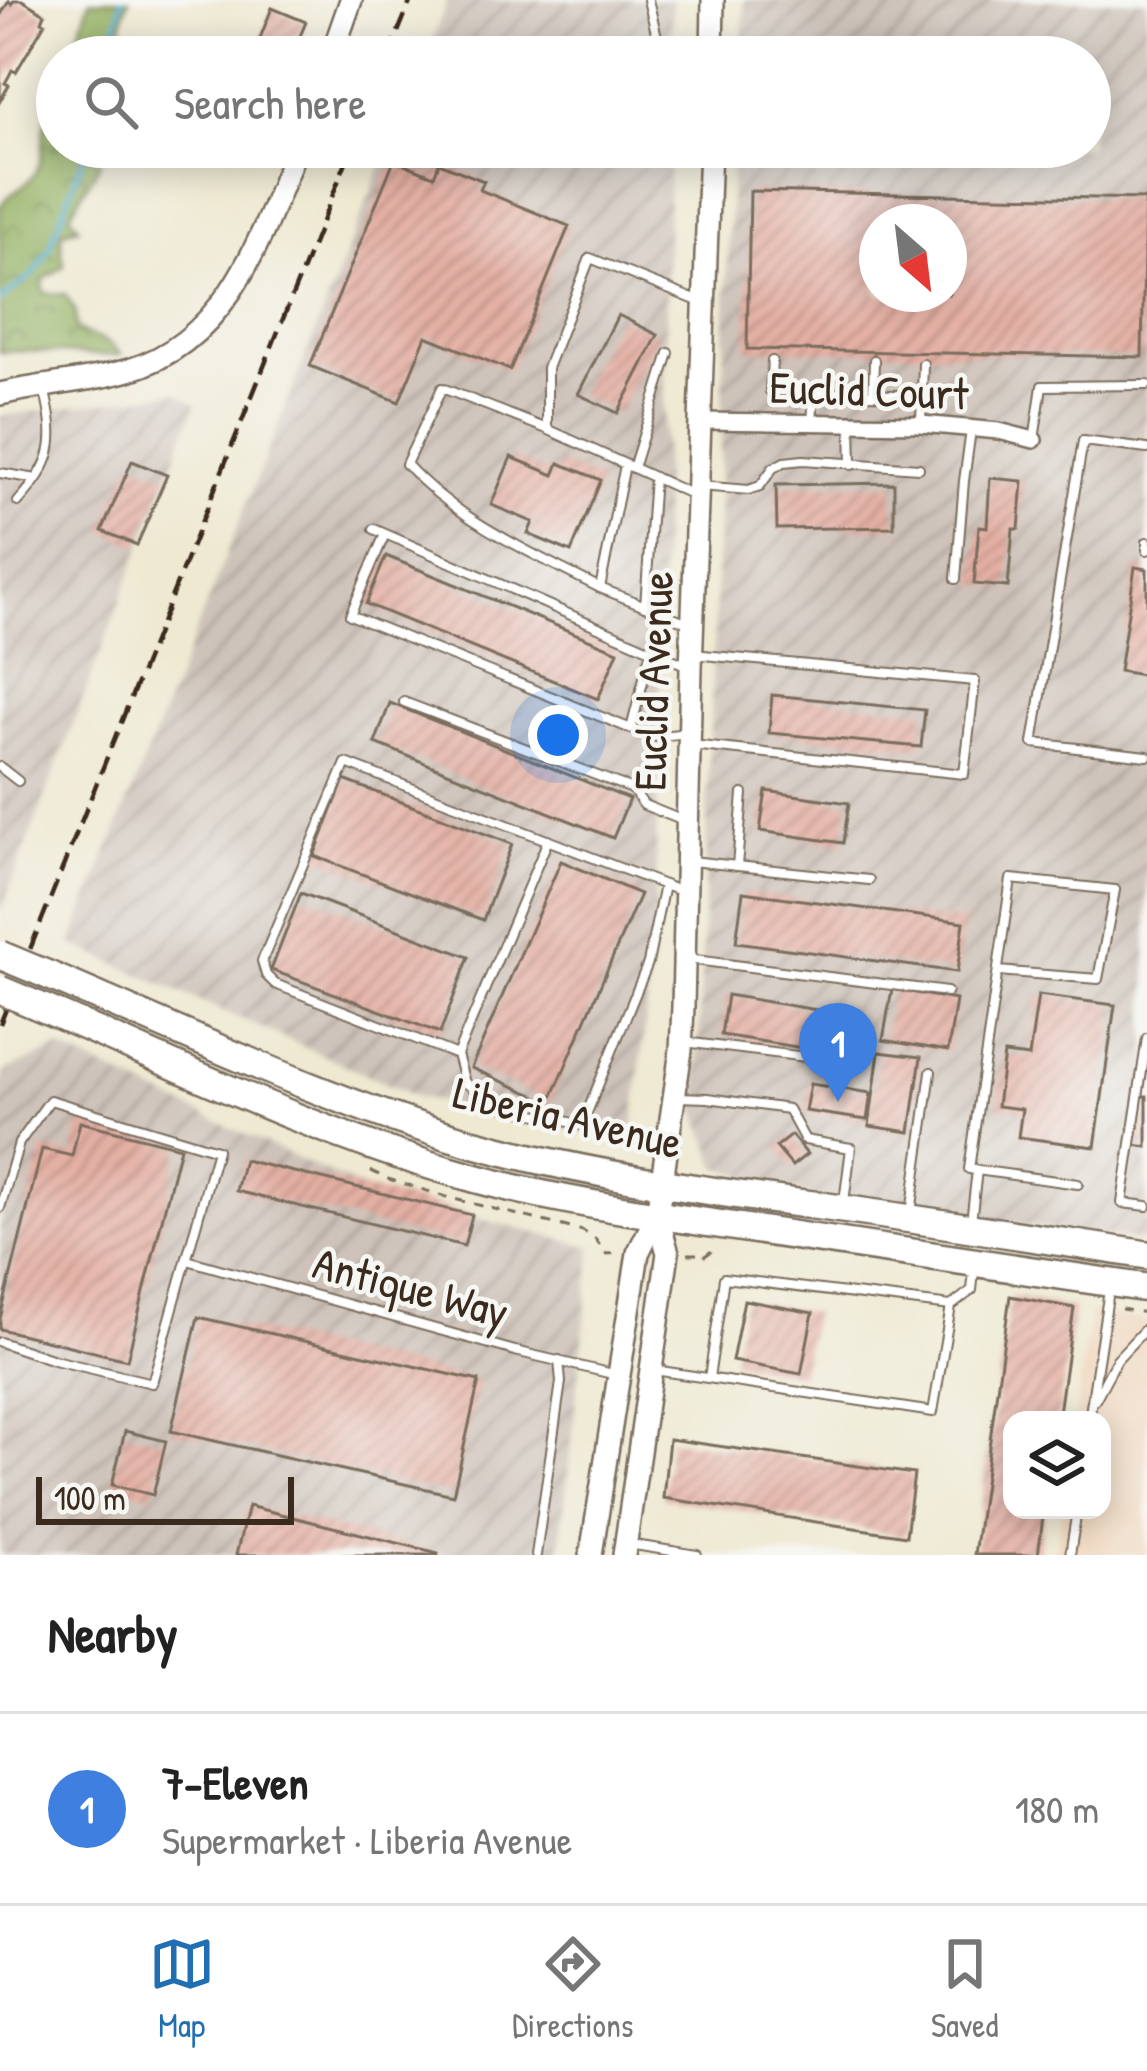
<!DOCTYPE html>
<html lang="en">
<head>
<meta charset="utf-8">
<style>
  :root { --surface:#fff; --page:#f2f2f2; --text:#222; --muted:#767676; --line:#e0e0e0; --accent:#1f6fb2 }
  body { margin:0; font-family:"Patrick Hand",sans-serif; background:var(--page); color:var(--text) }
  .controls { position:absolute; right:36px; bottom:36px; display:grid; overflow:hidden; border-radius:24px; box-shadow:0 6px 30px #0003 }
  .controls button { width:108px; height:108px; display:grid; place-items:center; padding:0; border:0; border-bottom:3px solid var(--line); background:var(--surface); color:var(--text); font:60px sans-serif }
  .compass { position:absolute; left:859px; top:204px; width:108px; height:108px; border-radius:50%; background:var(--surface); box-shadow:0 6px 30px #0003; rotate:152deg }
  .scale { position:absolute; left:36px; bottom:30px; width:258px; box-sizing:border-box; padding-left:12px; border:6px solid #3b2a1e; border-top:0; font-size:33px; line-height:42px; white-space:nowrap; color:#3b2a1e; -webkit-text-stroke:9px #f6f6f2; paint-order:stroke }
  .you { position:absolute; left:558px; top:735px; width:42px; height:42px; margin:-30px; border:9px solid #fff; border-radius:50%; background:#1a73e8; box-shadow:0 0 0 18px #1a73e833 }
  .badge { display:grid; place-items:center; width:78px; height:78px; border-radius:50%; background:var(--accent); color:#fff; font-size:39px; font-weight:700 }
  .pin { position:absolute; translate:-50% -99px; filter:drop-shadow(0 3px 6px #0008) }
  .pin::after { content:''; position:absolute; top:63px; width:42px; height:36px; background:inherit; clip-path:polygon(0 0,100% 0,50% 100%) }
  .list { margin:0; padding:0; list-style:none }
  h2 { display:flex; justify-content:space-between; align-items:center; height:156px; margin:0; padding:0 48px; font-size:51px }
  h2 small { font-size:39px; font-weight:400; color:var(--muted) }
  .list li { display:grid; grid-template-columns:78px 1fr auto; gap:36px; align-items:center; box-sizing:border-box; height:192px; padding:0 48px; border-top:3px solid var(--line) }
  .list b { display:block; font-size:45px; white-space:nowrap }
  .list p { margin:0; font-size:39px; white-space:nowrap; color:var(--muted) }
  .list em { font-size:39px; font-style:normal; color:var(--muted) }
  .icon { flex:none; width:66px; height:66px; fill:none; stroke:currentColor; stroke-width:2; stroke-linecap:round; stroke-linejoin:round }
  .map { position:relative; flex:none; width:1147px; height:1555px; overflow:hidden }
  .search { position:absolute; background:var(--surface); box-shadow:0 6px 30px #0003; left:36px; right:36px; top:36px; height:132px; display:flex; align-items:center; gap:30px; box-sizing:border-box; padding:0 42px; border-radius:66px; color:var(--muted); font-size:45px }
  .sheet { height:348px; background:var(--surface) }
  nav { display:flex; justify-content:space-around; align-items:center; box-sizing:border-box; height:168px; border-top:3px solid var(--line); background:var(--surface); font-size:33px; color:var(--muted) }
  nav a { display:grid; justify-items:center; gap:6px }
  nav .on { color:var(--accent) }
  .map>svg:first-child { display:block }
  .built { fill:#f0d6bc }
  .industrial { fill:url(#industrial-furrows); fill-rule:evenodd }
  .forest { fill:url(#forest-crowns); stroke:#686e42; stroke-width:3 }
  .lines { fill:none; stroke-linecap:round; stroke-linejoin:round }
  .stream { stroke:#56b2d4; stroke-width:4.5 }
  .building { fill:url(#building-hatch); fill-rule:evenodd }
  .lane-casing { stroke:#7a6d5d; stroke-width:12 }
  .street-casing { stroke:#7a6d5d; stroke-width:20 }
  .secondary-casing { stroke:#7a6d5d; stroke-width:26 }
  .highway-casing { stroke:#7a6d5d; stroke-width:32 }
  .path { stroke:#7a6d5d; stroke-width:3; stroke-dasharray:9 9; stroke-linecap:butt }
  .lane { stroke:#fff; stroke-width:8 }
  .street { stroke:#fff; stroke-width:15 }
  .secondary { stroke:#fff; stroke-width:21 }
  .highway { stroke:#fff; stroke-width:27 }
  .rail { stroke:#3b2a1e; stroke-width:4.5; stroke-dasharray:18 9; stroke-linecap:butt }
  .highway-bridge-casing { stroke:#7a6d5d; stroke-width:32; stroke-linecap:butt }
  .highway-bridge { stroke:#fff; stroke-width:27 }
  .labels { text-anchor:middle; stroke-width:9; stroke-linejoin:round; paint-order:stroke }
  .street-label { font-size:45px; fill:#3b2a1e; stroke:#f6f6f2 }
</style>
</head>
<body>
<div class="map">
<svg width="1147" height="1555" viewBox="0 0 1147 1555">
  <defs>
    <pattern id="industrial-furrows" width="10" height="10" patternUnits="userSpaceOnUse" patternTransform="scale(3)"><rect width="10" height="10" fill="#cec2b9"/><path d="M-1 1l2-2M0 10L10 0M9 11l2-2" fill="none" stroke="#a89e96"/></pattern>
    <pattern id="forest-crowns" width="20" height="18" patternUnits="userSpaceOnUse" patternTransform="scale(3)"><rect width="20" height="18" fill="#96b266"/><path d="M2 6a3 3 0 1 1 6 0M12 15a3 3 0 1 1 6 0" fill="none" stroke="#7c9153"/></pattern>
    <pattern id="building-hatch" width="6" height="6" patternUnits="userSpaceOnUse" patternTransform="scale(3)"><rect width="6" height="6" fill="#e5b0a4"/><path d="M-1 1l2-2M0 6l6-6M5 7l2-2" fill="none" stroke="#bb8f85"/></pattern>
  </defs>
  <rect width="100%" height="100%" fill="#f6f6f2"/>
  <filter id="ink" filterUnits="userSpaceOnUse"><feTurbulence type="fractalNoise" baseFrequency=".00833" numOctaves="2"/><feDisplacementMap in="SourceGraphic" scale="24" xChannelSelector="R" yChannelSelector="G"/><feConvolveMatrix kernelMatrix="1 2 1 2 8 2 1 2 1" color-interpolation-filters="sRGB"/></filter>
  <filter id="wash" filterUnits="userSpaceOnUse"><feTurbulence type="fractalNoise" baseFrequency=".004" numOctaves="4" result="noise"/><feDisplacementMap in="SourceGraphic" scale="48" xChannelSelector="R" yChannelSelector="G"/><feGaussianBlur stdDeviation="2.7" result="paint"/><feColorMatrix in="noise" values="0 0 0 0 0 0 0 0 0 0 0 0 0 0 0 0 0 1.4 0 .05"/><feComposite in="paint" operator="in"/></filter>
  <g filter="url(#wash)">
    <rect width="100%" height="100%" fill="#efe9d2"/>
    <!-- built -->
    <polygon class="built" points="1090,1312 1147,1320 1147,1555 1055,1555 1062,1510 1102,1510 1102,1420 1075,1420"/>
    <!-- industrial -->
    <g class="industrial">
      <polygon points="448,0 672,0 671,57 425,57"/>
      <path d="M745,0H1147V1242L814,1197L718,1167L696,1109L732,147H1090V57H740ZM877,222H949V294H877Z"/>
      <polygon points="389,147 669,147 655,931 632,1143 418,1097 71,944"/>
      <polygon points="176,392 196,404 0,914 0,416"/>
      <polygon points="59,1048 365,1190 593,1247 559,1555 0,1555 0,1086 6,1071"/>
    </g>
    <!-- forest -->
    <g class="forest">
      <path d="M90,0H129C119,18 121,39 131,57H71Z"/>
      <path d="M57,100V147H88L90,155L101,161L70,214L79,227L62,231L61,245L64,266L43,280L44,293L65,294L75,311L76,329C96,341 105,336 121,355C81,357 41,348 0,352V206C12,189 28,190 39,165C46,149 41,132 47,117C49,111 54,106 57,100Z"/>
    </g>
    <g class="lines">
      <!-- stream -->
      <g class="stream">
        <polyline points="109,57 122,0"/>
        <polyline points="0,301 35,273 49,250 87,147"/>
      </g>
    </g>
    <g id="blocks">
      <!-- building -->
      <g class="building">
        <polygon points="14,0 22,0 45,14 42,21 45,23 16,72 12,70 9,76 5,83 9,85 0,101 0,16 9,1 12,4"/>
        <polygon points="272,8 306,22 291,57 269,57 255,51"/>
        <polygon points="394,160 434,176 439,163 484,181 480,190 569,226 510,370 426,336 399,402 310,366"/>
        <path d="M750,191L1145,199L1142,357L747,349ZM877,222H949V294H877Z"/>
        <polygon points="618,315 658,335 618,413 578,394"/>
        <polygon points="511,457 554,475 559,463 601,480 571,552 528,534 533,522 491,505"/>
        <polygon points="132,461 167,475 137,545 102,531"/>
        <polygon points="990,478 1023,481 1019,529 1013,529 1008,587 974,584 979,526 987,527"/>
        <polygon points="894,483 894,527 777,529 776,485"/>
        <polygon points="386,556 618,651 598,699 366,604"/>
        <polygon points="1135,567 1147,569 1147,676 1119,671"/>
        <polygon points="772,695 925,710 921,747 769,733"/>
        <polygon points="390,703 629,799 613,838 375,743"/>
        <polygon points="344,780 512,844 483,920 314,856"/>
        <polygon points="766,791 849,803 843,843 760,831"/>
        <polygon points="561,861 640,894 550,1102 471,1068"/>
        <polygon points="743,892 964,922 957,972 736,942"/>
        <polygon points="301,893 469,957 440,1033 271,970"/>
        <polygon points="892,989 956,1000 948,1051 883,1040"/>
        <polygon points="727,995 841,1014 835,1053 721,1035"/>
        <polygon points="1038,995 1115,1005 1095,1147 1018,1137 1022,1109 997,1106 1004,1054 1029,1057"/>
        <polygon points="879,1052 921,1057 910,1132 869,1126"/>
        <polygon points="810,1084 871,1093 867,1120 805,1111"/>
        <polygon points="1142,1096 1147,1096 1147,1147 1134,1145"/>
        <polygon points="80,1122 180,1147 127,1360 0,1329 0,1319 42,1149 72,1156"/>
        <polygon points="791,1135 807,1154 792,1166 776,1147"/>
        <polygon points="244,1160 472,1215 464,1246 236,1191"/>
        <polygon points="1010,1296 1074,1308 1058,1420 1012,1420 1012,1510 1044,1510 1038,1555 974,1555"/>
        <polygon points="744,1300 813,1313 801,1374 732,1361"/>
        <polygon points="198,1317 479,1381 453,1495 171,1431"/>
        <polygon points="125,1431 166,1441 153,1495 112,1485"/>
        <polygon points="669,1439 914,1474 906,1536 663,1498"/>
        <polygon points="248,1506 438,1553 438,1555 236,1555"/>
      </g>
    </g>
  </g>
  <g filter="url(#ink)">
    <use href="#blocks" fill-opacity="0" stroke="#7a6d5d" stroke-width="3"/>
    <g class="lines">
      <!-- lane casing -->
      <g class="lane-casing">
        <g id="lane">
          <polyline points="648,0 662,57"/>
          <polyline points="772,361 770,391 814,392 812,424"/>
          <polyline points="814,392 922,396"/>
          <polyline points="873,394 874,360"/>
          <polyline points="921,422 923,364"/>
          <polyline points="851,425 852,465"/>
          <path d="M547,429L442,388L406,464C458,521 533,554 600,588"/>
          <polyline points="1034,440 1042,386 1147,385"/>
          <polyline points="1147,449 1083,441 1033,743 1147,756"/>
          <polyline points="625,465 600,588 688,623"/>
          <polyline points="633,468 669,353"/>
          <polyline points="0,473 37,479"/>
          <polyline points="699,486 749,490 760,486 773,468 784,462 803,460 919,468"/>
          <polyline points="691,494 547,429 547,368 590,258 703,303"/>
          <path d="M18,502C54,462 57,443 45,392"/>
          <polyline points="374,529 690,667"/>
          <polyline points="385,534 350,615 651,737 688,733"/>
          <polyline points="1147,542 1147,550"/>
          <polyline points="956,579 964,481 971,430"/>
          <polyline points="645,606 654,477"/>
          <polyline points="404,702 632,789 644,805 686,822"/>
          <polyline points="631,729 651,650"/>
          <polyline points="691,745 964,774 975,681 693,654"/>
          <polyline points="0,767 18,781"/>
          <polyline points="548,840 457,1055 465,1083 504,1107 582,1125 648,963 664,885"/>
          <polyline points="691,861 869,880"/>
          <polyline points="737,866 743,794"/>
          <polyline points="687,959 947,992"/>
          <polyline points="998,971 1098,979 1115,890 1011,879 969,1169 1078,1184"/>
          <polyline points="1147,1038 1122,1203 1147,1206"/>
          <polyline points="684,1042 855,1063"/>
          <polyline points="457,1055 275,984 266,975 262,961 346,763 685,893"/>
          <polyline points="677,1097 708,1098 788,1109 805,1140 851,1148 844,1202"/>
          <polyline points="582,1125 623,1133"/>
          <polyline points="0,1208 19,1143 50,1100 217,1150 152,1383 54,1360 0,1342"/>
          <polyline points="911,1213 931,1072"/>
          <polyline points="971,1222 977,1170"/>
          <polyline points="187,1260 515,1351 617,1375"/>
          <polyline points="654,1370 933,1412 951,1306 972,1290 974,1271"/>
          <polyline points="709,1378 724,1278 951,1306"/>
          <polyline points="1095,1400 1117,1359 1147,1327"/>
          <polyline points="1089,1420 1109,1290"/>
          <polyline points="628,1544 697,1555"/>
          <polyline points="536,1555 561,1382 559,1360"/>
          <polyline points="1070,1555 1077,1510"/>
        </g>
      </g>
      <!-- street casing -->
      <g class="street-casing">
        <polyline id="street" points="700,421 921,424 999,431 1034,440"/>
      </g>
      <!-- secondary casing -->
      <g class="secondary-casing">
        <g id="secondary">
          <polyline points="331,57 351,0"/>
          <polyline points="712,57 713,0"/>
          <path d="M0,394C42,384 87,382 129,370C230,340 262,234 297,147"/>
          <polyline points="591,1555 638,1253 657,1215"/>
          <polyline points="624,1555 668,1253 657,1215 681,1050 683,1007 691,668 710,147"/>
        </g>
      </g>
      <!-- highway casing -->
      <g class="highway-casing">
        <g id="highway">
          <path d="M48,975C188,1034 326,1101 472,1143C584,1174 699,1190 813,1205C924,1220 1036,1238 1147,1255"/>
          <path d="M36,1005C175,1064 314,1133 460,1174C524,1193 591,1205 657,1215L1147,1288"/>
        </g>
      </g>
      <!-- path -->
      <g class="path">
        <polyline points="371,1171 388,1179 450,1198 583,1231 595,1239 606,1254 618,1253"/>
        <polyline points="688,1254 697,1254 702,1258 716,1248"/>
        <polyline points="1121,1309 1147,1313"/>
      </g>
      <!-- lane -->
      <use href="#lane" class="lane"/>
      <!-- street -->
      <use href="#street" class="street"/>
      <!-- secondary -->
      <use href="#secondary" class="secondary"/>
      <!-- highway -->
      <use href="#highway" class="highway"/>
      <!-- rail -->
      <g class="rail">
        <polyline points="388,57 411,0"/>
        <polyline points="0,1024 352,147"/>
      </g>
      <!-- highway-bridge casing -->
      <g class="highway-bridge-casing">
        <g id="highway-bridge">
          <polyline points="0,955 48,975"/>
          <polyline points="0,990 36,1005"/>
        </g>
      </g>
      <!-- highway-bridge -->
      <use href="#highway-bridge" class="highway-bridge"/>
    </g>
  </g>
  <g class="labels">
    <!-- street labels -->
    <g class="street-label">
      <text transform="translate(869 390) rotate(2)" y="16">Euclid Court</text>
      <text transform="translate(653 681) rotate(-88)" y="16">Euclid Avenue</text>
      <text transform="translate(568 1117) rotate(13)" y="16">Liberia Avenue</text>
      <text transform="translate(411 1287) rotate(15)" y="16">Antique Way</text>
    </g>
  </g>
</svg>
<div class="controls">
<button><svg class="icon" aria-label="layers" viewBox="0 0 24 24"><path d="M12 4l9 5-9 5-9-5zM3 14l9 5 9-5"/></svg></button>
</div>
<svg class="compass" viewBox="-18 -18 36 36"><path d="M0-13l5 13h-10z" fill="#e53935"/><path d="M0 13l5-13h-10z" fill="#767676"/></svg>
<div class="scale">100 m</div>
<div class="you"></div>
<div class="pin badge" style="left:838px;top:1102px;background:#3f7fe0">1</div>
<div class="search"><svg class="icon" aria-label="search" viewBox="0 0 24 24"><circle cx="10" cy="10" r="6"/><path d="M15 15l6 6"/></svg>Search here</div>
</div>
<section class="sheet">
<h2>Nearby<small></small></h2>
<ul class="list">
<li><span class="badge" style="background:#3f7fe0">1</span><div><b>7-Eleven</b><p>Supermarket · Liberia Avenue</p></div><em>180 m</em></li>
</ul>
</section>
<nav>
<a class="on"><svg class="icon" aria-label="map" viewBox="0 0 24 24"><path d="M3 6l6-2 6 2 6-2v14l-6 2-6-2-6 2zM9 4v14M15 6v14"/></svg>Map</a>
<a><svg class="icon" aria-label="directions" viewBox="0 0 24 24"><path d="M12 3l9 9-9 9-9-9zM9 14v-3h6M13 9l2 2-2 2"/></svg>Directions</a>
<a><svg class="icon" aria-label="saved" viewBox="0 0 24 24"><path d="M7 4h10v16l-5-4-5 4z"/></svg>Saved</a>
</nav>
</body>
</html>
